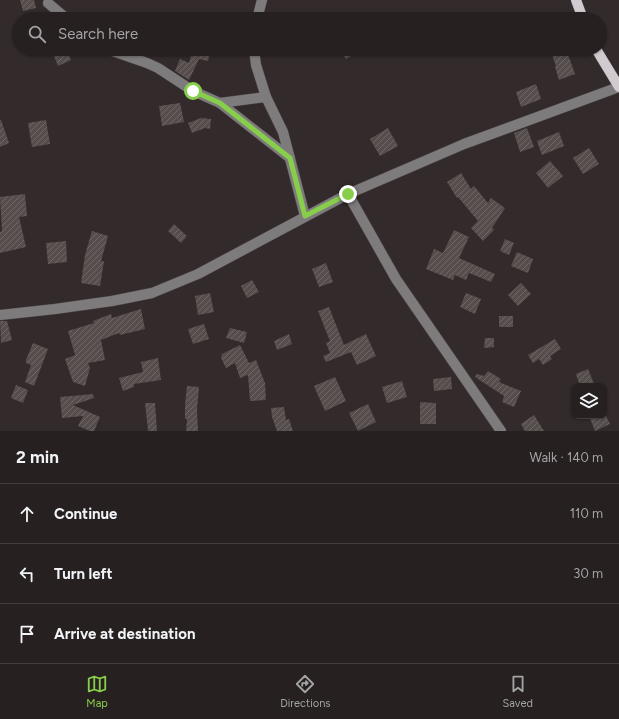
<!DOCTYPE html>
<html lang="en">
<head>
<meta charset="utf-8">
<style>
  :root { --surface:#262020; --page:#322d2d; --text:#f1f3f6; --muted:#a4a3a5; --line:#423e3e; --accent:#87cf4a }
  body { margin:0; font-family:Figtree,sans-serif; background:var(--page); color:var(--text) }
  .controls { position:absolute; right:12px; bottom:12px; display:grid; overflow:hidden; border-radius:8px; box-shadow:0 1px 3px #0004 }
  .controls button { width:36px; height:36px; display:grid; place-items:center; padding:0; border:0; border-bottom:1px solid var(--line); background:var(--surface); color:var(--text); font:20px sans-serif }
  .stop { position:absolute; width:12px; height:12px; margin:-9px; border:3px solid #87cf4a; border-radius:50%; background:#fff }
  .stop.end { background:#87cf4a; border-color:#fff; box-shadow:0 1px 4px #0008 }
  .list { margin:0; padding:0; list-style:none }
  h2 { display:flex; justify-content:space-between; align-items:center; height:52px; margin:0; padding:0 16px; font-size:17px }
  h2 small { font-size:13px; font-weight:400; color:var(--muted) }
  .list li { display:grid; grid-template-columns:26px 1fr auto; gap:12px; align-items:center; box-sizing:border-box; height:60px; padding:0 16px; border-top:1px solid var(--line) }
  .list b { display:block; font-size:15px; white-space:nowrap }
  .list em { font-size:13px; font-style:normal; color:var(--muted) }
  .icon { flex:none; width:22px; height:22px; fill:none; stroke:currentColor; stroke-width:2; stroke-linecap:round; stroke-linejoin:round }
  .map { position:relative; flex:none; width:619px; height:431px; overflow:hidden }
  .search { position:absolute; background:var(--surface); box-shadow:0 1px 3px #0004; left:12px; right:12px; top:12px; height:44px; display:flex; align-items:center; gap:10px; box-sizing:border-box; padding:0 14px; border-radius:22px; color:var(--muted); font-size:15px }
  .sheet { height:232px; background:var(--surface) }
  nav { display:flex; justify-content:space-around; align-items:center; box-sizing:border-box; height:56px; border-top:1px solid var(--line); background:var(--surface); font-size:11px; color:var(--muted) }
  nav a { display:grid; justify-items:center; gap:2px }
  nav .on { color:var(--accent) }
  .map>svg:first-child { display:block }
  .building { fill:url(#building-hatch) }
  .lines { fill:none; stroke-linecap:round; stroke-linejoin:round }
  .minor-casing { stroke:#4d4546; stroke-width:11 }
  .major-casing { stroke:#4d4546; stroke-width:11 }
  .minor { stroke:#7e7b7d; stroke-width:10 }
  .major { stroke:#d1cace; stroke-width:10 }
  .route { stroke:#87cf4a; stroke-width:5 }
</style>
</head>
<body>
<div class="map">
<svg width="619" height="431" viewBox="0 0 619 431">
  <defs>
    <pattern id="building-hatch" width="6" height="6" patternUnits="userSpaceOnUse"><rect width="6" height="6" fill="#564e4c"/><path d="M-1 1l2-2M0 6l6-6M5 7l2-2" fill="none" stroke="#6e6765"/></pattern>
  </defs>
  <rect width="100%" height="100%" fill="#322a2b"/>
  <!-- building -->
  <g class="building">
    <polygon points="20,0 34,0 36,8 23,11"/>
    <polygon points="57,49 66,49 71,60 58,66 52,51"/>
    <polygon points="193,49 211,49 208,61 199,59 189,80 175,71 180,59 189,63"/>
    <polygon points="340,49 363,49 346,59"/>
    <polygon points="550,49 566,49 575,74 559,80 555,67 556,66"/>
    <polygon points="536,84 541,99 521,107 516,92"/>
    <polygon points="180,103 184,122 162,126 159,106"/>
    <polygon points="201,118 211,119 210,129 205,128 192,133 188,123"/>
    <polygon points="0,120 1,120 9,143 0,147"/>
    <polygon points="46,120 50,144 32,147 28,123"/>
    <polygon points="388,128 398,146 380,156 370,139"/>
    <polygon points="527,128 534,147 520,152 514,133"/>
    <polygon points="559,132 564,146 542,155 537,141"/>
    <polygon points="589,148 599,164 583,174 573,158"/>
    <polygon points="550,161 563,176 548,188 536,173"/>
    <polygon points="461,173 471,189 474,186 488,203 491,198 505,208 492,228 494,230 483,241 471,228 478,221 458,197 457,198 447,182"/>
    <polygon points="25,194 27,216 19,217 26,247 0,253 0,232 2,231 0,197"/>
    <polygon points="174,224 187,236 181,243 168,231"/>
    <polygon points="454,230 469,237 459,258 495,274 491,282 469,273 466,280 455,275 453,280 426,269 434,249 443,253"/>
    <polygon points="92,231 108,236 101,261 104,261 100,286 81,283 85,255"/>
    <polygon points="505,239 514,243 509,255 500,251"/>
    <polygon points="66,241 67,262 48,264 46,243"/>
    <polygon points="517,252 533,259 528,273 511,266"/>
    <polygon points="326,263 333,282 319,287 312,269"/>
    <polygon points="252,280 259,292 247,298 241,286"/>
    <polygon points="521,283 531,294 518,306 508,295"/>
    <polygon points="210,293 214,312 198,315 195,296"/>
    <polygon points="466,293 481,299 475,314 460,307"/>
    <polygon points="329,307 344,345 366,334 376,356 357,365 351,352 326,362 323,356 330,353 326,343 330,341 318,311"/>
    <polygon points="141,309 145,329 120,335 119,333 101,340 105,360 88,363 90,368 85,386 73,382 65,359 75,355 68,331 94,323 93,321 111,314 112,318"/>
    <rect x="499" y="316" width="14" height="11"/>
    <polygon points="0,321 7,321 12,340 1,343"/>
    <polygon points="204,324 209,339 193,344 188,329"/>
    <polygon points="230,328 247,332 244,343 226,338"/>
    <polygon points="289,334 292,344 277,350 274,341"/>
    <polygon points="485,338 494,338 494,347 484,348"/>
    <polygon points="555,339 561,349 550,356 552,359 543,365 539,359 533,363 528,355"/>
    <polygon points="33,343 48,349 34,386 25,382 31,365 26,363 26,360"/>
    <polygon points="240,345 249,363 256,360 265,383 266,400 250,401 248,375 240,378 235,363 226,368 221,358 222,354"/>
    <polygon points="158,358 161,380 134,384 134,387 123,391 119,378 143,372 141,362"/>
    <polygon points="588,369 595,386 580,386 576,374"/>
    <polygon points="488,371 501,379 499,382 521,391 514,407 502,402 504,396 475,377 477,374 484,376"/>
    <polygon points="335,377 346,401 325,411 314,386"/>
    <polygon points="451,377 452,389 434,391 433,379"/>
    <polygon points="402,381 407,397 387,403 382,387"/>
    <polygon points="16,385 28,390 23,403 11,398"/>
    <polygon points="187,386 199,387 197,410 198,431 186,431 187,419 185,419 185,405"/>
    <polygon points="93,394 94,398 73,405 100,417 94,431 90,431 78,426 83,416 62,418 60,397"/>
    <polygon points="420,402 436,403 436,424 420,424"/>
    <polygon points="145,403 155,403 157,431 148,431"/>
    <polygon points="368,404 376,422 358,431 349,413"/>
    <polygon points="284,407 286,420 289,419 293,431 277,431 272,417 271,408"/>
    <polygon points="534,415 544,431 525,431 521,424"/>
    <polygon points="589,416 606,416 610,424 595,431"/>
  </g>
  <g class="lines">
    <!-- minor casing -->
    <g class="minor-casing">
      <g id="minor">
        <polyline points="48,3 67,19"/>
        <polyline points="257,19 262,0"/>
        <polyline points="107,49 147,63 158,68 193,91 220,103 290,158"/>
        <polyline points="254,49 256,65 266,97 283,132 305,216"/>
        <polyline points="220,103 266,97"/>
        <polyline points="348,194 396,279 501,431"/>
        <polyline points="0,315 55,309 112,301 152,293 198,274 348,194 464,144 619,87"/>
      </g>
    </g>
    <!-- major casing -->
    <g class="major-casing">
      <g id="major">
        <polyline points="576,0 583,19"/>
        <polyline points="596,49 619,87"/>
      </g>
    </g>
    <!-- minor -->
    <use href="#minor" class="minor"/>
    <!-- major -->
    <use href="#major" class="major"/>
  </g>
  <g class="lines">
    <!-- route -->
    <polyline class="route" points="193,91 220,103 290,158 305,216 348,194"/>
  </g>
</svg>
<div class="controls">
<button><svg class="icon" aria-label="layers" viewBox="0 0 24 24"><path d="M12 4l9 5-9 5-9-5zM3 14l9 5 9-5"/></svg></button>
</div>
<div class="stop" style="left:193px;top:91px"></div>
<div class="stop end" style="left:348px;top:194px"></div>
<div class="search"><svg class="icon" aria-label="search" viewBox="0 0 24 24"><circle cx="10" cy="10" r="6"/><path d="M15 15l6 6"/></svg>Search here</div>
</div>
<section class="sheet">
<h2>2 min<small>Walk · 140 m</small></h2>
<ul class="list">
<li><svg class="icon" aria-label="ahead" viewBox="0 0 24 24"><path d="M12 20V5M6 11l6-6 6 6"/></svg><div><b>Continue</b></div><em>110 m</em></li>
<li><svg class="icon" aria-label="left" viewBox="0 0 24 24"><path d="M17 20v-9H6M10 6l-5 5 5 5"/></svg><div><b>Turn left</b></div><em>30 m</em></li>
<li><svg class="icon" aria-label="arrive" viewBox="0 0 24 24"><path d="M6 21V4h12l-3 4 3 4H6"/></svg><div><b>Arrive at destination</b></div></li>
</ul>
</section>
<nav>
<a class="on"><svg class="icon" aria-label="map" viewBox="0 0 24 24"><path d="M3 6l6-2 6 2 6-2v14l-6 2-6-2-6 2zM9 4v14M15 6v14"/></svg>Map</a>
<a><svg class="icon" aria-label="directions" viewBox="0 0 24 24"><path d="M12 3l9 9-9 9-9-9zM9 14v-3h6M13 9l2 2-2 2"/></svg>Directions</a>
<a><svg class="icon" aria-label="saved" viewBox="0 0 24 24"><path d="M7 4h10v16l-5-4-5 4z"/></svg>Saved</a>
</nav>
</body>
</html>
